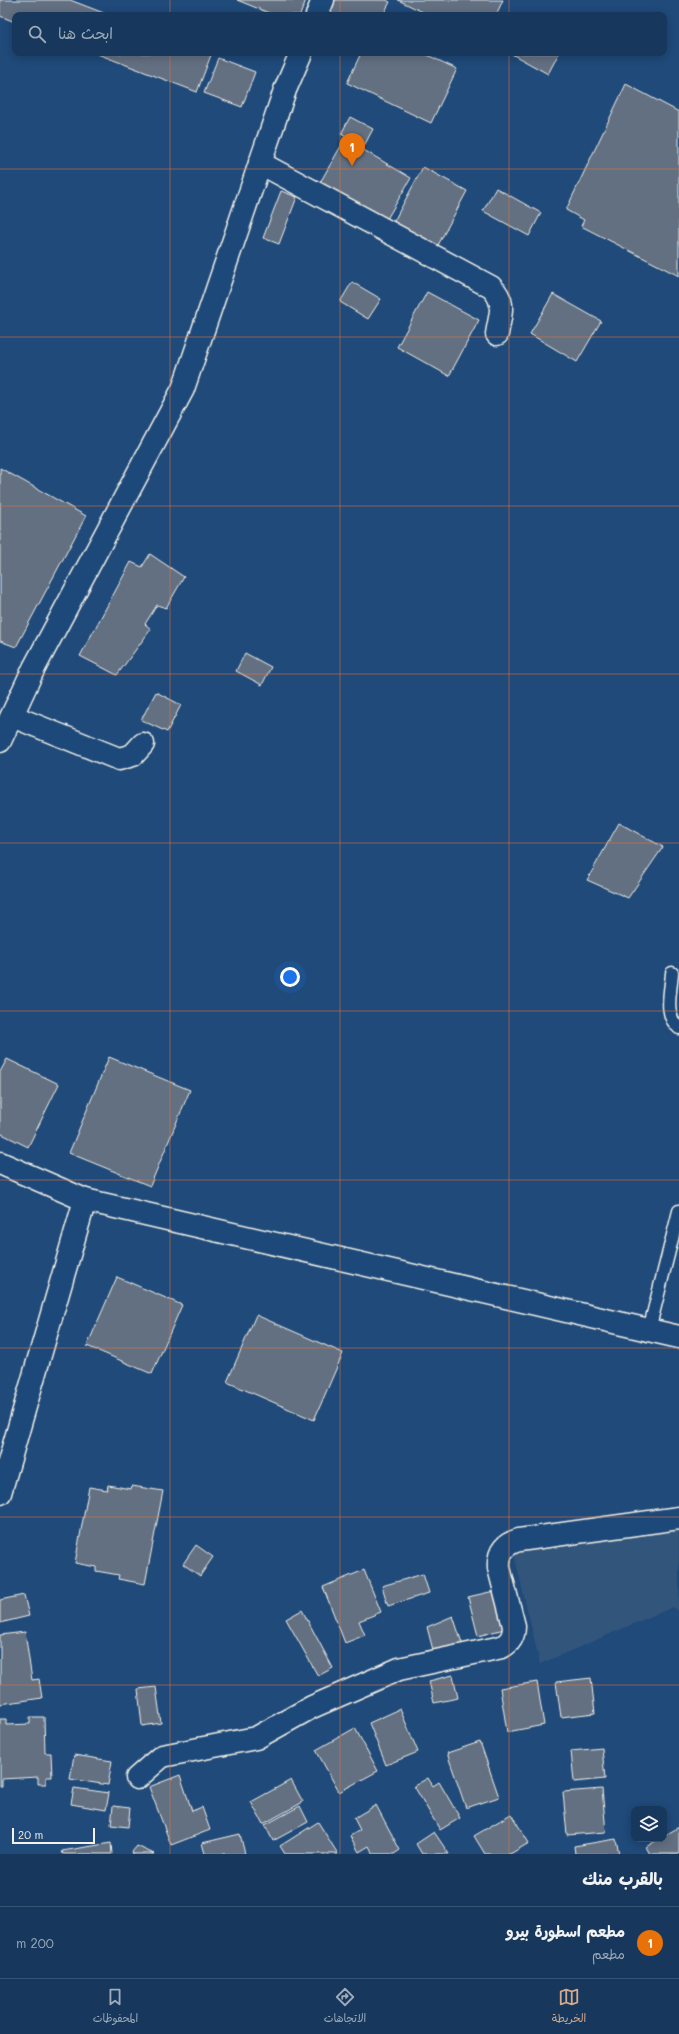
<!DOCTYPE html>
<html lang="ar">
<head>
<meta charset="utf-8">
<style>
  :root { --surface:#17385c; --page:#203f62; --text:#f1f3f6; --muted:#9eacbb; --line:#365272; --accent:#d6ab8b }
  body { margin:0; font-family:Mali,"Playpen Sans Arabic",sans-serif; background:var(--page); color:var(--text); direction:rtl }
  .controls { position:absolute; right:12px; bottom:12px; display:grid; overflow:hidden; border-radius:8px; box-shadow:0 2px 10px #0003 }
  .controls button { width:36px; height:36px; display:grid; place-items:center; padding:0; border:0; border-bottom:1px solid var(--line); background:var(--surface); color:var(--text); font:20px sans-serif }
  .scale { position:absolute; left:12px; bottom:10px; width:83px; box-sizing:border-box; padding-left:4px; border:2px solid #f4f1e8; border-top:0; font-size:11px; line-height:14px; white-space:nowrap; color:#f4f1e8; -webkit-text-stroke:3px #1f4a7a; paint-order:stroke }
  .you { position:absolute; left:290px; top:977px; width:14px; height:14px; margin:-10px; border:3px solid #fff; border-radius:50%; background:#1a73e8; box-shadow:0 0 0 6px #1a73e833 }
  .badge { display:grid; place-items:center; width:26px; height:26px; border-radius:50%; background:var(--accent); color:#fff; font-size:13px; font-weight:700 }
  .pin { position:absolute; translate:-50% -33px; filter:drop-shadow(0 1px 2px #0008) }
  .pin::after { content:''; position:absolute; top:21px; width:14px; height:12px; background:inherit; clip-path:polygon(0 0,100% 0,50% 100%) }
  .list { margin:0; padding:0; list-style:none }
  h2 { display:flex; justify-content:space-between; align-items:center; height:52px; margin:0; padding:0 16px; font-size:17px }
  h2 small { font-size:13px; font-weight:400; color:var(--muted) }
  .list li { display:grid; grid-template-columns:26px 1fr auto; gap:12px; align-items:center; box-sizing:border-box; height:72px; padding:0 16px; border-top:1px solid var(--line) }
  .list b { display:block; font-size:15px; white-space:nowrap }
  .list p { margin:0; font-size:13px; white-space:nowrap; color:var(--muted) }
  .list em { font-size:13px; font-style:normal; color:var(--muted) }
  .icon { flex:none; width:22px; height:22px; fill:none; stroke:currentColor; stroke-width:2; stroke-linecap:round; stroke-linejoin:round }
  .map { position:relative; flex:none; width:679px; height:1854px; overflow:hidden; direction:ltr }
  .search { position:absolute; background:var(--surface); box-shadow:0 2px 10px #0003; left:12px; right:12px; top:12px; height:44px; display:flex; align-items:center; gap:10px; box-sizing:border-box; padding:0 14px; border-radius:8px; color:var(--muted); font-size:15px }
  .sheet { height:124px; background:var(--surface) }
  nav { display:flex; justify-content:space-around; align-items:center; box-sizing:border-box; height:56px; border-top:1px solid var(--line); background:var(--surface); font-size:11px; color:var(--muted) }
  nav a { display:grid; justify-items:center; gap:2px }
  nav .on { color:var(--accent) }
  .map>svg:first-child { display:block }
  .built { fill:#33557c }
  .building { fill:#637082; stroke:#f4f1e8 }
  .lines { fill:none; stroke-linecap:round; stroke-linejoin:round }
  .lane-casing { stroke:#f4f1e8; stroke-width:15 }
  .street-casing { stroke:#f4f1e8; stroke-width:25 }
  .secondary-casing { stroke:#f4f1e8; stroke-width:25 }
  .lane { stroke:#1f4a7a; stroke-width:12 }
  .street { stroke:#1f4a7a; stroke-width:22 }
  .secondary { stroke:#1f4a7a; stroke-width:22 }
  .grid { fill:none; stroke:#ea7738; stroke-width:1; stroke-opacity:0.55 }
</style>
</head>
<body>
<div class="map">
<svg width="679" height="1854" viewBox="0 0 679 1854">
  <rect width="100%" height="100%" fill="#1f4a7a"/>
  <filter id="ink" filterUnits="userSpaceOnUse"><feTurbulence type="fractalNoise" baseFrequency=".025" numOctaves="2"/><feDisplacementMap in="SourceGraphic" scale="8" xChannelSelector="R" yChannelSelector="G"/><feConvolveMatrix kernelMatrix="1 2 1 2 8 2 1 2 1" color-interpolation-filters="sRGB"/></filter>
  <g filter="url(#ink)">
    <!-- built -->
    <polygon class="built" points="679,1529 679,1612 673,1607 540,1664 513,1550"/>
    <!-- building -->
    <g class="building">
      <polygon points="0,0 70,0 109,15 15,15 15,22 0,16"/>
      <polygon points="237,0 306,0 300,15 274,15"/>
      <polygon points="330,0 386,0 390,2 383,15 323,15"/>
      <polygon points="398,0 503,0 496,15 429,15"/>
      <polygon points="95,53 207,53 211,55 197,92"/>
      <polygon points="361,53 423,53 457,69 431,123 347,83"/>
      <polygon points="510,53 559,53 548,74"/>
      <polygon points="218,58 255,72 242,107 204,93"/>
      <polygon points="626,84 679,112 679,276 581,226 584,220 566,210"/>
      <polygon points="350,117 373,129 364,146 341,134"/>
      <polygon points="345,139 411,178 384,224 318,186"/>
      <polygon points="423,167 467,191 437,247 393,223"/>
      <polygon points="496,188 541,213 529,236 483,211"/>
      <polygon points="281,191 297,197 279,244 263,238"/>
      <polygon points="352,282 381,299 368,319 340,302"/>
      <polygon points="427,292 479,320 449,376 397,347"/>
      <polygon points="553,294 601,321 577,362 530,334"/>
      <polygon points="0,468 86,516 16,647 0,641"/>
      <polygon points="150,554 184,577 166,608 157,605 145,624 151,629 117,675 80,656 131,562 142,567"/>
      <polygon points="245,653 271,667 262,685 236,671"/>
      <polygon points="156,692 181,705 167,732 141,720"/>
      <polygon points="619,823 663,847 628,898 587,880"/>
      <polygon points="109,1057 190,1090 150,1186 69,1153"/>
      <polygon points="7,1059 59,1084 28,1147 0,1133 0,1072"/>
      <polygon points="117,1277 182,1305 152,1374 87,1346"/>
      <polygon points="256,1315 343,1353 314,1420 227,1382"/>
      <polygon points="108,1485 131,1489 132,1486 163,1491 145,1584 118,1579 119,1575 96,1571 96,1567 75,1563 89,1487 107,1490"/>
      <polygon points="196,1545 213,1557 200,1576 183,1564"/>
      <polygon points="364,1570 381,1612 359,1621 365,1635 345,1643 323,1587"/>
      <polygon points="423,1574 429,1593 388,1606 382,1586"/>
      <polygon points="494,1591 504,1629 478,1636 468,1597"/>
      <polygon points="24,1595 29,1616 0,1623 0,1600"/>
      <polygon points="302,1610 333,1668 318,1676 286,1619"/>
      <polygon points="453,1616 463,1646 434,1654 427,1627"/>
      <polygon points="25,1632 32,1680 39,1679 42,1698 0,1704 0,1635"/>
      <polygon points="453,1675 458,1698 434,1703 429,1681"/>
      <polygon points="591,1678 595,1713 561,1717 556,1682"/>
      <polygon points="537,1682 544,1725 507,1732 500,1688"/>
      <polygon points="156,1687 161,1723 142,1726 138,1689"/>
      <polygon points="400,1709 418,1752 386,1765 369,1723"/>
      <polygon points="30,1717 44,1717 45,1753 51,1753 52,1777 46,1777 46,1784 38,1784 38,1777 2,1779 2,1786 0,1786 0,1719 6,1719 6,1725 30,1724"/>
      <polygon points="355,1728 378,1771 339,1792 316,1750"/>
      <polygon points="480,1742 499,1797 466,1808 447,1753"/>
      <polygon points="602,1748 605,1779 574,1782 571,1751"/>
      <polygon points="74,1755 112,1761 108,1785 70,1779"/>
      <polygon points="180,1775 192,1811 202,1807 210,1830 171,1845 149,1787"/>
      <polygon points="428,1778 433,1786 439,1782 460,1818 440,1830 414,1786"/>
      <polygon points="291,1780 303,1802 263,1824 251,1802"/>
      <polygon points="74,1788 109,1793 106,1810 71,1804"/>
      <polygon points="602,1789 606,1832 567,1835 563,1792"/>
      <polygon points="376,1805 400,1850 394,1854 373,1854 369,1846 359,1852 350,1836 360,1830 354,1818"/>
      <polygon points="113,1806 130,1808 128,1827 111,1825"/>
      <polygon points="300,1806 308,1822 273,1841 265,1825"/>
      <polygon points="511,1814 529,1843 510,1854 485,1854 474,1836"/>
      <polygon points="318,1822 338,1854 285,1854 280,1846"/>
      <polygon points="679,1827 679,1854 650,1854 646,1847 659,1839 664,1839 664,1836"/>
      <polygon points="434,1832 449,1854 422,1854 416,1844"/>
      <polygon points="240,1834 245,1854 205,1854 202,1843"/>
      <polygon points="616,1839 619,1854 575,1854 574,1846"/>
      <polygon points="111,1843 112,1854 63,1854 62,1851"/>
      <polygon points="137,1846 154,1854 133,1854 132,1852"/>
    </g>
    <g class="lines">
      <!-- lane casing -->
      <g class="lane-casing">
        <g id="lane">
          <path d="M672,973C671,991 663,1015 679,1028"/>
          <polyline points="649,1330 679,1211"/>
        </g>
      </g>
      <!-- street casing -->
      <g class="street-casing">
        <g id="street">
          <polyline points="317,15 323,0"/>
          <path d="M260,163L491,287C507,302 500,314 497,334"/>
          <polyline points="12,716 119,759 133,755 143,744"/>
          <polyline points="0,741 34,668 183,389 285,90 301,53"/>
          <polyline points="0,1493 85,1200 679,1337"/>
          <path d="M137,1778L162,1756L256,1738L312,1707L399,1669L502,1647C511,1642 514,1636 514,1626L499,1568C498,1553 504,1544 519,1540L679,1518"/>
        </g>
      </g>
      <!-- secondary casing -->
      <g class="secondary-casing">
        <polyline id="secondary" points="0,1163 85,1200"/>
      </g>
      <!-- lane -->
      <use href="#lane" class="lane"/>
      <!-- street -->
      <use href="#street" class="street"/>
      <!-- secondary -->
      <use href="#secondary" class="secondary"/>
    </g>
  </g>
  <!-- grid -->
  <path class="grid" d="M170,0V15M340,0V15M509,0V15M170,53V1854M340,53V1854M509,53V1854M0,169H679M0,337H679M0,506H679M0,674H679M0,843H679M0,1011H679M0,1180H679M0,1348H679M0,1517H679M0,1685H679"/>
</svg>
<div class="controls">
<button><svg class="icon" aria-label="layers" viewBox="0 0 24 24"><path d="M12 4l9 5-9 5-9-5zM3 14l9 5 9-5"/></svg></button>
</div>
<div class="scale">20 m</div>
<div class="you"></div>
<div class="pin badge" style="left:352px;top:166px;background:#e8710a">1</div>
<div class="search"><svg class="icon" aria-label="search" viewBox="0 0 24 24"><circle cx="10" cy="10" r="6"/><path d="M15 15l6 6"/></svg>ابحث هنا</div>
</div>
<section class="sheet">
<h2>بالقرب منك<small></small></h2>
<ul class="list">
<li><span class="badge" style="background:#e8710a">1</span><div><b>مطعم اسطورة بيرو</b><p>مطعم</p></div><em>200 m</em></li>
</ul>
</section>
<nav>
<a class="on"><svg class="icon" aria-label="map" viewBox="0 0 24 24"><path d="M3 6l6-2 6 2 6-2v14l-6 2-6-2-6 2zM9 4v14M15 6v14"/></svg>الخريطة</a>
<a><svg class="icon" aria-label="directions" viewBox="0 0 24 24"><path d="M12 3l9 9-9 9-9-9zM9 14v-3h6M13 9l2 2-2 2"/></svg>الاتجاهات</a>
<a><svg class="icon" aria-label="saved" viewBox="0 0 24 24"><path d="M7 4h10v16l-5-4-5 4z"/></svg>المحفوظات</a>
</nav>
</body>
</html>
